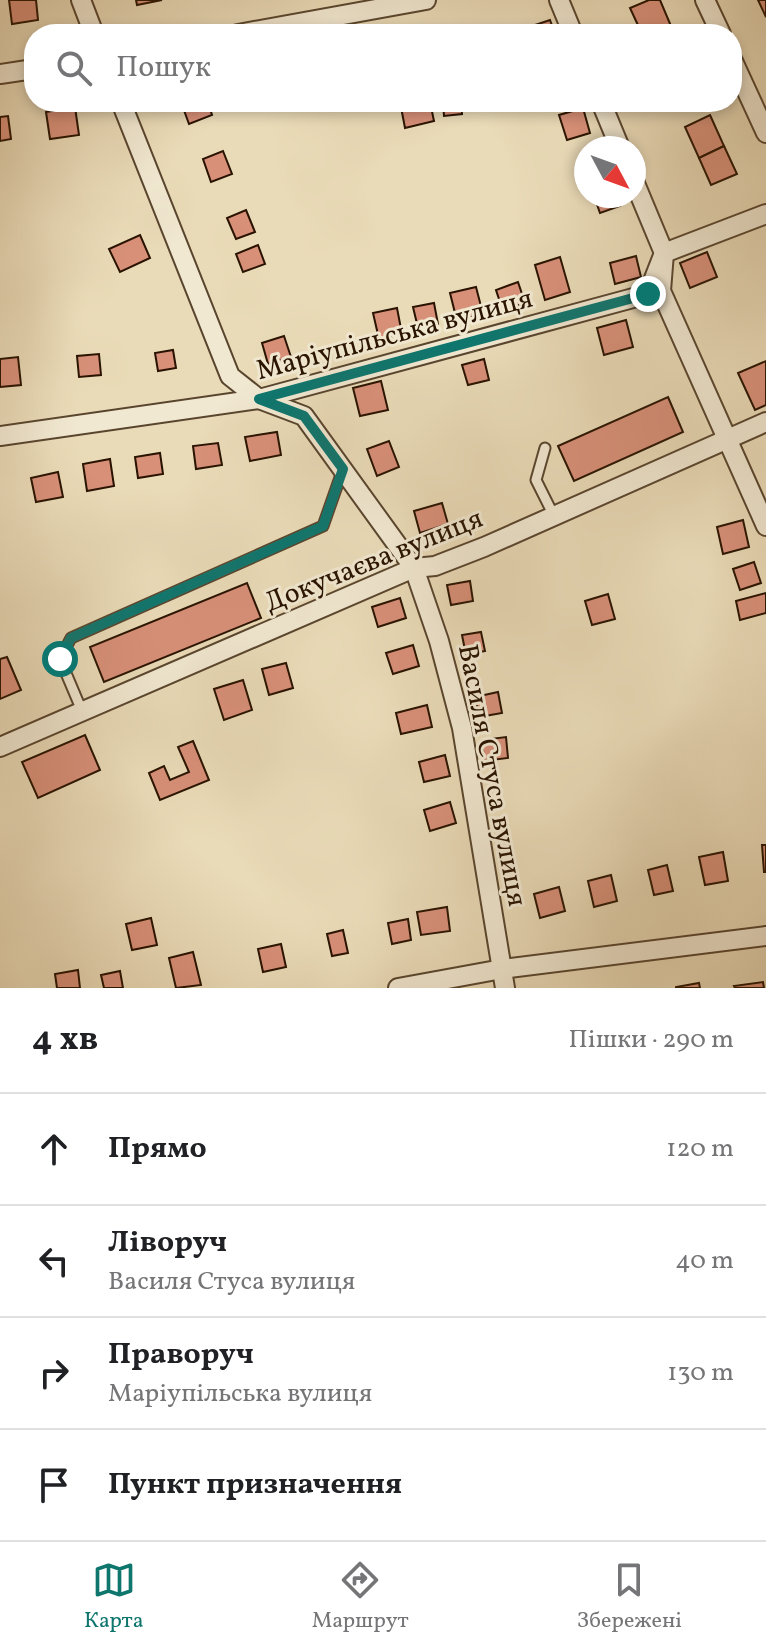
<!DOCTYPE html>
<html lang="uk">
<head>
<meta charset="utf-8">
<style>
  :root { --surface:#fff; --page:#f6f6f6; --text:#202124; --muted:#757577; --line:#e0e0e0; --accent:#0f766e }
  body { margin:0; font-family:Vollkorn,serif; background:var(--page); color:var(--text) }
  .compass { position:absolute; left:574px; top:136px; width:72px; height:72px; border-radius:50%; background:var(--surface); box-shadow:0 4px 12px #0003; rotate:131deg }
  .stop { position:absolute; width:24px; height:24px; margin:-18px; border:6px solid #0f766e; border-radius:50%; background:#fff }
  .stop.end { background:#0f766e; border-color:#fff; box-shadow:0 2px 8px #0008 }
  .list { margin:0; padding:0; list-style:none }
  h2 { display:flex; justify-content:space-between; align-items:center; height:104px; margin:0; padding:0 32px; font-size:34px }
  h2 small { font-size:26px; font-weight:400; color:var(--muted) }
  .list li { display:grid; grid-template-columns:52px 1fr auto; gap:24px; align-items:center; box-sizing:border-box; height:112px; padding:0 32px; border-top:2px solid var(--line) }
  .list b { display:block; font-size:30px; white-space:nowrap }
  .list p { margin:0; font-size:26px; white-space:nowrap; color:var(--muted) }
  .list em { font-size:26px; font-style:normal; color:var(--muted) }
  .icon { flex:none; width:44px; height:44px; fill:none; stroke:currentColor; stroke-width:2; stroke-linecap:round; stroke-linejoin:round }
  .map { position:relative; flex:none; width:766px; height:988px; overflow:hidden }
  .search { position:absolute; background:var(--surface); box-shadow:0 4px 12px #0003; left:24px; right:24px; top:24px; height:88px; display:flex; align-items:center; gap:20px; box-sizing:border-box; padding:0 28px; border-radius:32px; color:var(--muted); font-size:30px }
  .sheet { height:552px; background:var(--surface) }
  nav { display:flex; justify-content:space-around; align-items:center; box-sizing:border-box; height:112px; border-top:2px solid var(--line); background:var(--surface); font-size:22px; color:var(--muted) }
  nav a { display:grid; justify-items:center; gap:4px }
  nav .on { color:var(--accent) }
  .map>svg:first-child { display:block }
  .building { fill:#d89079; stroke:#291300; stroke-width:2 }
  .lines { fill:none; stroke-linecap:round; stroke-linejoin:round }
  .lane-casing { stroke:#59452e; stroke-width:13 }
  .street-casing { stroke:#59452e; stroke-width:22 }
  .lane { stroke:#f1e8d1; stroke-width:9 }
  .street { stroke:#f1e8d1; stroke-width:18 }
  .route { stroke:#0f766e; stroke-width:10 }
  .labels { text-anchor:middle; stroke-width:6; stroke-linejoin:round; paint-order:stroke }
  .street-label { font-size:28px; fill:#291300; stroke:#f1e8d1 }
</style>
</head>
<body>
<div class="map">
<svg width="766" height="988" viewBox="0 0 766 988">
  <rect width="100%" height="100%" fill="#eadbb8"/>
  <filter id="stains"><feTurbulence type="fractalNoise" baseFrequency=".0025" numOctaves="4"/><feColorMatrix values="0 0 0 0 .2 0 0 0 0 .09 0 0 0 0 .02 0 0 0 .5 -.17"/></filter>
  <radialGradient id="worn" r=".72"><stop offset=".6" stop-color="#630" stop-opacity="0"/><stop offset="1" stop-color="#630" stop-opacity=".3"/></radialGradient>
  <!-- building -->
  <g class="building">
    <polygon points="9,0 36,0 38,20 12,24"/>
    <polygon points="136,0 162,0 137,5"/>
    <polygon points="649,0 660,0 671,26 652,34 642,34 630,8"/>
    <polygon points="758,0 766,0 766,17"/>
    <polygon points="550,20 555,34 524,34 523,29"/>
    <polygon points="671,26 674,34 652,34"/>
    <polygon points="181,102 208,102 212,115 189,124"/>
    <polygon points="400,102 430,102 434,121 405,128"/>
    <polygon points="443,102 461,102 462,114 444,116"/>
    <polygon points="75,107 79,135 50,139 46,112"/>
    <polygon points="583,108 590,133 567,140 559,115"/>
    <polygon points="710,115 724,146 699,158 685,127"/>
    <polygon points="8,116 11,139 0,141 0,117"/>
    <polygon points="724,146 737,174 711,185 699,158"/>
    <polygon points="223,151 232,174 211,182 203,159"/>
    <polygon points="594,196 616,196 620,206 600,213"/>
    <polygon points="246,210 255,232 236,239 227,218"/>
    <polygon points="140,235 150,258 120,272 109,249"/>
    <polygon points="258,245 265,264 243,272 236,254"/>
    <polygon points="707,252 717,277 690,288 680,263"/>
    <polygon points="636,256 641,277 615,284 610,263"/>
    <polygon points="560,257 570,292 545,300 535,265"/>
    <polygon points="518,282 525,303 503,311 496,290"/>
    <polygon points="476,287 483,314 457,321 450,293"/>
    <polygon points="434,303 438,324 418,328 413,307"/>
    <polygon points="397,308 402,334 379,339 373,313"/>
    <polygon points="626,320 633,347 604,355 597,328"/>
    <polygon points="284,336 291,357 268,364 262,343"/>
    <polygon points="173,350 176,368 158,371 155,353"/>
    <polygon points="99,354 101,375 79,377 77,356"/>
    <polygon points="18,357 21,385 0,387 0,359"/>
    <polygon points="484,359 489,380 468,385 462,365"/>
    <polygon points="766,361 766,405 755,410 738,373"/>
    <polygon points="381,381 388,410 360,416 353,388"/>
    <polygon points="668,397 683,432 574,481 558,446"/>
    <polygon points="277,432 281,455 250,461 245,437"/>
    <polygon points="389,441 399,467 377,476 367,449"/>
    <polygon points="218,443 222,465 196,469 193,446"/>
    <polygon points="160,453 163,474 138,478 135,457"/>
    <polygon points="110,459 114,486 87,491 83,464"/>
    <polygon points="58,472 63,497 36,502 31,478"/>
    <polygon points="442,503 448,524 420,533 414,511"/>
    <polygon points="743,520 749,547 723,554 717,527"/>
    <polygon points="754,562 761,583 740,590 733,569"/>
    <polygon points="470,581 473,601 451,605 447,585"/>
    <polygon points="247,583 261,618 104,682 90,647"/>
    <polygon points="766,593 766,613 740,620 736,601"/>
    <polygon points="608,594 615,619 592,625 585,601"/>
    <polygon points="400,598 406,618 378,627 372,607"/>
    <polygon points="481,632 485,651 466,655 462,635"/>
    <polygon points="413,645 419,666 393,674 386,653"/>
    <polygon points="7,657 21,690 0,699 0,659"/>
    <polygon points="286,663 293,688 269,695 262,669"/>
    <polygon points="243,680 252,710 224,720 214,689"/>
    <polygon points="498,692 502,713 479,717 475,697"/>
    <polygon points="427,705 432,727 401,734 396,713"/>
    <polygon points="85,735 100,770 38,798 22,762"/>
    <polygon points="506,737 508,758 484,761 482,740"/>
    <polygon points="193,741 209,780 160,800 149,773 164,766 170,780 189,772 178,747"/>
    <polygon points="445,755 450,776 424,782 419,762"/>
    <polygon points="450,802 456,823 430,831 424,810"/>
    <polygon points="762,845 766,845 766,872 764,872"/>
    <polygon points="723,852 728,881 705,885 699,857"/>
    <polygon points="667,865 673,891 654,895 648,870"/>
    <polygon points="611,875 617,901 594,907 588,881"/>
    <polygon points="559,887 565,911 540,918 534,894"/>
    <polygon points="447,907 450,931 421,935 417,912"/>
    <polygon points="151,918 157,945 132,950 126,924"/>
    <polygon points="408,919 411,940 392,944 388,923"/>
    <polygon points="343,930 348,953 332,956 327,934"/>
    <polygon points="281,944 286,967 263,972 258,949"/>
    <polygon points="193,952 201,985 176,988 169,958"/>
    <polygon points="78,970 80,988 57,988 55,974"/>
    <polygon points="120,971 123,988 104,988 101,975"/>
    <polygon points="763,982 764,988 735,988 734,986"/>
    <polygon points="699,983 700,988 676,988 676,987"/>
  </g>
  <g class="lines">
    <!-- lane casing -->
    <g class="lane-casing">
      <g id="lane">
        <polyline points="545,448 536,480 554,516"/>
        <polyline points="82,711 60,659 71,638 323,526 343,469"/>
      </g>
    </g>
    <!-- street casing -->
    <g class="street-casing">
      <g id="street">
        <polyline points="81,0 94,34"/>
        <polyline points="559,0 573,34"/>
        <polyline points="705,0 721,34"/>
        <polyline points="238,34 426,0"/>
        <polyline points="732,59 766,133"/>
        <polyline points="0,74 34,69"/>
        <polyline points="121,102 230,376 259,399 304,416 414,568 439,641 462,728 505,988"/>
        <polyline points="601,102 620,148"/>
        <polyline points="634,181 664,253 661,291 766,526"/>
        <polyline points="0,436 259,399 648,294 664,253 766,214"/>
        <polyline points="0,747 414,568 435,566 484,547 766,422"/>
        <polyline points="398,988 502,969 766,936"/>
      </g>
    </g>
    <!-- lane -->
    <use href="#lane" class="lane"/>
    <!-- street -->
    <use href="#street" class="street"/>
  </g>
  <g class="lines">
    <!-- route -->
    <polyline class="route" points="60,659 71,638 323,526 343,469 304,416 259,399 648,294"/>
  </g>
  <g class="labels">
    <!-- street labels -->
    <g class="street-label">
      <text transform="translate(394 333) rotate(-15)" y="10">Маріупільська вулиця</text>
      <text transform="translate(373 559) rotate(-22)" y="10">Докучаєва вулиця</text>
      <text transform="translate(494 775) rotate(79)" y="10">Василя Стуса вулиця</text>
    </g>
  </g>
  <rect width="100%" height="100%" filter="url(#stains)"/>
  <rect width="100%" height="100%" fill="url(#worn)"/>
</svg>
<svg class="compass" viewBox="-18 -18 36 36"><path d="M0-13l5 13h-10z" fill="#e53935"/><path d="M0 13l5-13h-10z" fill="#757577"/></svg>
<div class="stop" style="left:60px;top:659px"></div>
<div class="stop end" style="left:648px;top:294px"></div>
<div class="search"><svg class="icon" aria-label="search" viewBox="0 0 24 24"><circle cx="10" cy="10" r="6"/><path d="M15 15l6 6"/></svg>Пошук</div>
</div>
<section class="sheet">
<h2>4 хв<small>Пішки · 290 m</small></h2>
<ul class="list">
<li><svg class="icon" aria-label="ahead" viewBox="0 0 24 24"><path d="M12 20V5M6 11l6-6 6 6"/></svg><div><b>Прямо</b></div><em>120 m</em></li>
<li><svg class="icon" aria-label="left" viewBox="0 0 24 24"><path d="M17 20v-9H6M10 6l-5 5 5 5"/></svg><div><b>Ліворуч</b><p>Василя Стуса вулиця</p></div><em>40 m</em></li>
<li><svg class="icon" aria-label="right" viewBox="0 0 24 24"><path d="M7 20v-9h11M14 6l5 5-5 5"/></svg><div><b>Праворуч</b><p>Маріупільська вулиця</p></div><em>130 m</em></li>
<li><svg class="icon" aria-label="arrive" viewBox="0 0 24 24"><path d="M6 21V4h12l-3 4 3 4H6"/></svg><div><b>Пункт призначення</b></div></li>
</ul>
</section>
<nav>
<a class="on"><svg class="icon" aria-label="map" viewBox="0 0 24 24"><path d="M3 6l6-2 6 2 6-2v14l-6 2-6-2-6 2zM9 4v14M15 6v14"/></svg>Карта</a>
<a><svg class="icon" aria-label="directions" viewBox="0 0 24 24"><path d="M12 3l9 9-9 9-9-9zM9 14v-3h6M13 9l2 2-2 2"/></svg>Маршрут</a>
<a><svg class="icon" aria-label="saved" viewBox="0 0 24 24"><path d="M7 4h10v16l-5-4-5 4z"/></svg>Збережені</a>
</nav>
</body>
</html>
